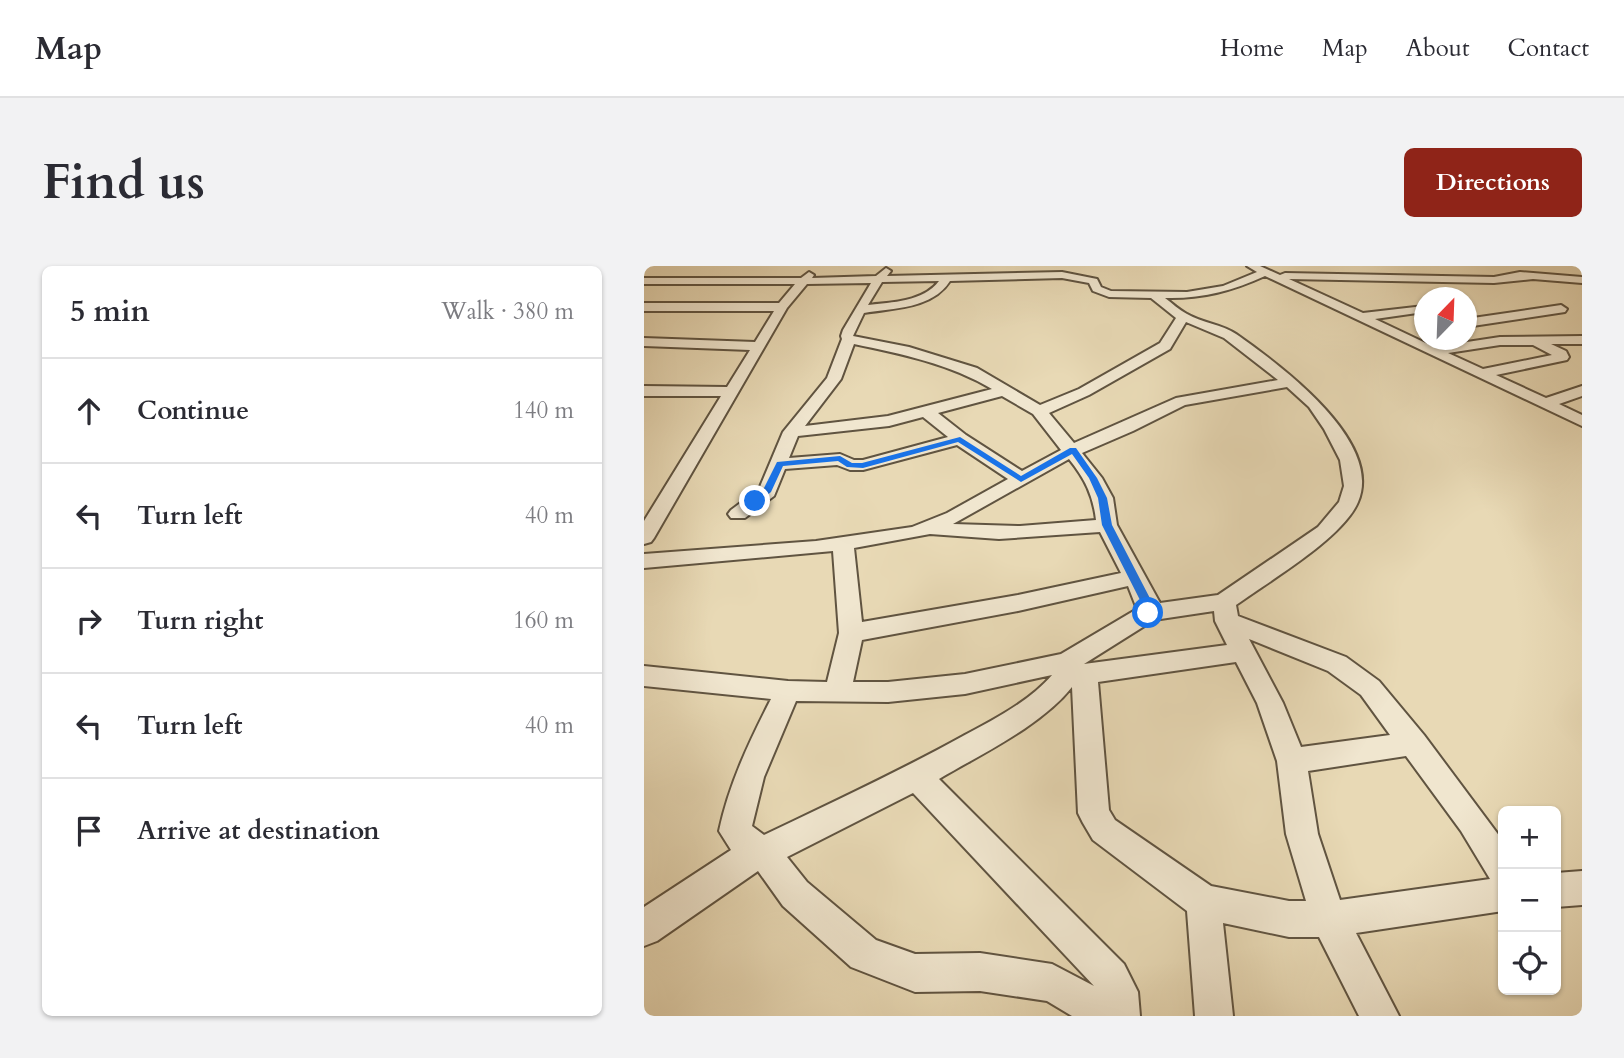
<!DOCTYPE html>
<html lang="en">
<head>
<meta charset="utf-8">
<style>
  :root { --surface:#fff; --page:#f2f2f3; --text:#2b2b33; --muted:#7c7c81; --line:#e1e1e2; --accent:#8f2418 }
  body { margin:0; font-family:Cardo,serif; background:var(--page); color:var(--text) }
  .controls { position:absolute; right:21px; bottom:21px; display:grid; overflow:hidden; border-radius:10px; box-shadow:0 2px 5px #0004 }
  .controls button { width:63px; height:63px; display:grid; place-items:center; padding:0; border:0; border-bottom:2px solid var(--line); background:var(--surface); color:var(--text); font:35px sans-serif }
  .compass { position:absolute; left:770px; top:21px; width:63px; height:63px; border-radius:50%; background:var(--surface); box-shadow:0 2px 5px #0004; rotate:23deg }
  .stop { position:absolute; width:21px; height:21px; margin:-16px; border:5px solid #1a73e8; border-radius:50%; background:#fff }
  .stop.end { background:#1a73e8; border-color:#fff; box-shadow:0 2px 7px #0008 }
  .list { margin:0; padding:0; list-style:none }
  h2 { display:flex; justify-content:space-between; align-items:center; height:91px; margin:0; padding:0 28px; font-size:30px }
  h2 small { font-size:23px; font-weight:400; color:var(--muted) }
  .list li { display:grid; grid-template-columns:46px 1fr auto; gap:21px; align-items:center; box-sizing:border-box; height:105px; padding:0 28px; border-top:2px solid var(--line) }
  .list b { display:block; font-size:26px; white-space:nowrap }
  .list em { font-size:23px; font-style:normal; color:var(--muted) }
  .icon { flex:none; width:38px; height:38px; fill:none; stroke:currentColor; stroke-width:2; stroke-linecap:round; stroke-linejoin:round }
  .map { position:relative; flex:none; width:938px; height:750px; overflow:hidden; border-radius:10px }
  header { display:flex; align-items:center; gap:42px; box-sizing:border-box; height:98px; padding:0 35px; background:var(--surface); border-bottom:2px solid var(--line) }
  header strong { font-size:33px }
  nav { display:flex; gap:38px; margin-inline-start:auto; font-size:24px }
  .intro { display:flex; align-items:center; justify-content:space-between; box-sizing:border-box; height:168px; padding:0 42px }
  h1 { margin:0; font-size:49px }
  .button { padding:18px 32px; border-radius:10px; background:var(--accent); color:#fff; font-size:24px; font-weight:700 }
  main { display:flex; gap:42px; padding:0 42px }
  aside { flex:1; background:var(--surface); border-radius:10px; box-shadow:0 2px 5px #0004 }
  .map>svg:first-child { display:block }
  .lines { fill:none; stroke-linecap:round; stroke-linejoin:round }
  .minor-casing { stroke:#605441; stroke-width:4 }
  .minor { fill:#f0e6cf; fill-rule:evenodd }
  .route { fill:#1a73e8 }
</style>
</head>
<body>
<header>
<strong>Map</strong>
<nav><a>Home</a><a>Map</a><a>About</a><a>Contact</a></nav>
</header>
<div class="intro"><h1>Find us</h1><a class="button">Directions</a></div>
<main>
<aside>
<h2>5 min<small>Walk · 380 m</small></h2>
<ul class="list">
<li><svg class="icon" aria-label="ahead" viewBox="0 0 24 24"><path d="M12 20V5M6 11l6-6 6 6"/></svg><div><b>Continue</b></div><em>140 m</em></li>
<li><svg class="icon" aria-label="left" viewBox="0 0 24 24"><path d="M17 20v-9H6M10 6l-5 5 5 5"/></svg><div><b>Turn left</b></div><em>40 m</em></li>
<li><svg class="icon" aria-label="right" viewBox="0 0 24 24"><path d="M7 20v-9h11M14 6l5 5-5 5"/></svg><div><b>Turn right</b></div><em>160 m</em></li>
<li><svg class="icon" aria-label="left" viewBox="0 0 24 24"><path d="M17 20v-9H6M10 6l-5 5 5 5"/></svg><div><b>Turn left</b></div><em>40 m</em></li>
<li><svg class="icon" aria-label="arrive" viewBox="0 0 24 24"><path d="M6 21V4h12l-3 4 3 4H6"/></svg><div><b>Arrive at destination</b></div></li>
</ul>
</aside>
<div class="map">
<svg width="938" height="750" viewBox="0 0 938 750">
  <rect width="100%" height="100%" fill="#e8d9b5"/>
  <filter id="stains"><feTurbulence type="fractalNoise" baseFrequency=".00286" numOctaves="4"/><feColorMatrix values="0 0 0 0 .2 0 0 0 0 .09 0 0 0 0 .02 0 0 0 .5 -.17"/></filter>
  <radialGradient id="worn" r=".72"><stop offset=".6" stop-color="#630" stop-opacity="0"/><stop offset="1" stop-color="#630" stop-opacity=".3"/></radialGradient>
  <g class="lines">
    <!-- minor casing -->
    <g class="minor-casing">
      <g id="minor">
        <path d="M603,0H616L636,9L641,7L850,11L876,6L938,11V17L889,13L850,17L645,13L719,47L780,40V46L731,53L790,81L856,71L938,70V78H907L922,85L925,91L923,94L852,109L902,132L938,120V130L915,138L938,149V160L621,10C588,25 558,33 521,32C528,37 535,44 543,48C558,57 578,58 592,68C635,98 740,175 714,236C699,272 625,315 592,339L594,350L702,391L735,415L780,469L859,575V645L712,667L755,750H715L675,671H645L579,657L589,750H551L543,645L449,574L439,557L434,547L428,421C397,460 337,488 295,513L480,698L494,726L496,750H428L403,735L336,725L271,726L207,701L139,640L114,605L13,675L0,680V641L87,584L75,565C85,518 105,476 127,433L0,420V400L144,415L183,416L195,367L189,285L0,302V288L172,275L268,261L303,247L364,213L313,179L219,204H206L193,199L141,203L130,230L101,252H87L84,248L87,244L115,223L139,166L183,112L198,73L197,70L199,64L227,17L163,18L143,42L10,272L7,276L0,278V255L77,130H0V120L83,121L106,84L0,80V72L111,76L130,45H0V37H135L151,18H0V12H157L165,6L170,9L168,12L232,10L242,2L247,5L243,10L418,6L453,13L457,21L467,25L543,26L579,20L613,6ZM418,12L445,17L449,25L465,31L507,32L532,52L516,77L435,123L396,139L333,102L265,81L209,70L220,47C250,42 288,43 306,15ZM295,15C279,36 248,36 224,39L238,16ZM542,56L580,72L634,114L532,132L430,177L405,147L445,129L526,83ZM210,78C258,88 306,98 348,123L244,150L161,160L197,113ZM856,79H889L908,89L839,103L804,87ZM643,121L665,141L680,163L696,194L700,220L695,236L674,261L574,329L516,337L473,259L469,232L458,212L438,187L489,165L541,139ZM358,130L389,148L417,184L378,205L322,169L294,147ZM279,151L304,171L219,194H210L196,188L145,192L154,170L245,160ZM425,193C441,213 449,229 452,254L376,260L309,258ZM456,266L477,307L374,329L218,356L210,282L286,268L355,273ZM484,320L493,343L417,388L321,408L244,416H209L218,374L374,345ZM570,345L571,355L583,379L440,398L510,354ZM605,373L684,405L717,429L746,469L657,481L639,437ZM592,396L613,437L633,495L642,568L662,635H645L567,620L471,554L465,544L454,416ZM408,409C386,435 349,454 319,470C254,506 187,537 120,569L108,560L120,511L152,435L244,436L321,428ZM762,490L817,565L846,613L696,634L674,568L664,505ZM269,527L450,720L408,698L336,687L271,688L232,674L163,616L143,591Z"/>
        <polygon points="917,39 923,43 921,46 822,61 822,53"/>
        <polygon points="938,605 938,639 912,641 912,607"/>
      </g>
    </g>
    <!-- minor -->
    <use href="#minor" class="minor"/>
  </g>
  <!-- route -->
  <polygon class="route" points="316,171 377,210 426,182 432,182 453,212 463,232 468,259 510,340 508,349 500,349 499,340 458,259 454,232 445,212 428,188 377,216 314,176 219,202 203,201 194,195 139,200 127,226 114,237 106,235 119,224 133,196 196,190 208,197 218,197"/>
  <rect width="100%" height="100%" filter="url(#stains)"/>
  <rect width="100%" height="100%" fill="url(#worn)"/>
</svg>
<div class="controls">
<button>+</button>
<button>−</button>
<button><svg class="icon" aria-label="locate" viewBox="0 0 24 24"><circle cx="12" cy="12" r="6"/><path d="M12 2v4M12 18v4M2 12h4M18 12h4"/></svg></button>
</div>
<svg class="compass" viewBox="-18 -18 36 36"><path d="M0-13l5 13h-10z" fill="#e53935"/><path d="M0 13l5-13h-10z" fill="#7c7c81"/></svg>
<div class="stop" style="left:504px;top:347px"></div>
<div class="stop end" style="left:111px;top:235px"></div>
</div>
</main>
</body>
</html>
